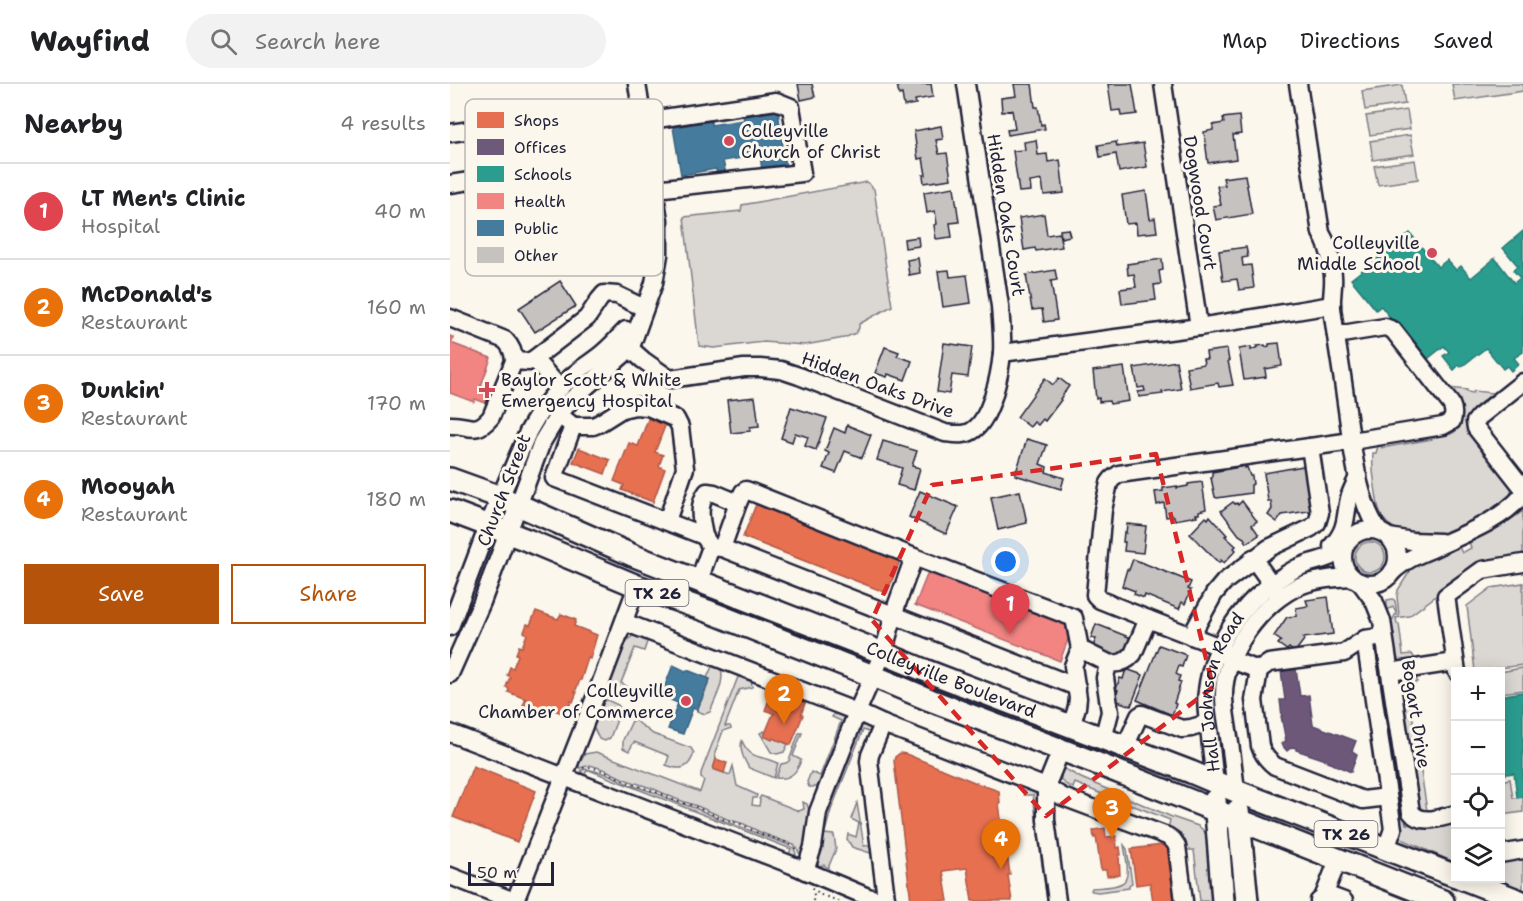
<!DOCTYPE html>
<html lang="en">
<head>
<meta charset="utf-8">
<style>
  :root { --surface:#fff; --page:#f2f2f2; --text:#202124; --muted:#757577; --line:#e0e0e0; --accent:#b45309 }
  body { margin:0; font-family:"Shantell Sans",sans-serif; background:var(--page); color:var(--text) }
  .controls { position:absolute; right:18px; bottom:18px; display:grid; overflow:hidden; border-radius:0px; box-shadow:0 3px 15px #0003 }
  .controls button { width:54px; height:54px; display:grid; place-items:center; padding:0; border:0; border-bottom:2px solid var(--line); background:var(--surface); color:var(--text); font:30px sans-serif }
  .scale { position:absolute; left:18px; bottom:15px; width:86px; box-sizing:border-box; padding-left:6px; border:3px solid #22223b; border-top:0; font-size:16px; line-height:21px; white-space:nowrap; color:#22223b; -webkit-text-stroke:4px #fbf7ec; paint-order:stroke }
  .you { position:absolute; left:556px; top:478px; width:21px; height:21px; margin:-15px; border:4px solid #fff; border-radius:50%; background:#1a73e8; box-shadow:0 0 0 9px #1a73e833 }
  .badge { display:grid; place-items:center; width:39px; height:39px; border-radius:50%; background:var(--accent); color:#fff; font-size:20px; font-weight:700 }
  .pin { position:absolute; translate:-50% -50px; filter:drop-shadow(0 2px 3px #0008) }
  .pin::after { content:''; position:absolute; top:32px; width:21px; height:18px; background:inherit; clip-path:polygon(0 0,100% 0,50% 100%) }
  .list { margin:0; padding:0; list-style:none }
  h2 { display:flex; justify-content:space-between; align-items:center; height:78px; margin:0; padding:0 24px; font-size:26px }
  h2 small { font-size:20px; font-weight:400; color:var(--muted) }
  .list li { display:grid; grid-template-columns:39px 1fr auto; gap:18px; align-items:center; box-sizing:border-box; height:96px; padding:0 24px; border-top:2px solid var(--line) }
  .list b { display:block; font-size:22px; white-space:nowrap }
  .list p { margin:0; font-size:20px; white-space:nowrap; color:var(--muted) }
  .list em { font-size:20px; font-style:normal; color:var(--muted) }
  .actions { display:flex; gap:12px; padding:18px 24px }
  .actions a { flex:1; padding:14px 0; border:2px solid var(--accent); border-radius:0px; text-align:center; font-size:21px; color:var(--accent) }
  .actions .main { background:var(--accent); color:#fff }
  .icon { flex:none; width:33px; height:33px; fill:none; stroke:currentColor; stroke-width:2; stroke-linecap:round; stroke-linejoin:round }
  .map { position:relative; flex:none; width:1073px; height:817px; overflow:hidden }
  header { display:flex; align-items:center; gap:36px; box-sizing:border-box; height:84px; padding:0 30px; background:var(--surface); border-bottom:2px solid var(--line) }
  header strong { font-size:28px }
  nav { display:flex; gap:33px; margin-inline-start:auto; font-size:21px }
  .search { width:420px; height:54px; background:var(--page); display:flex; align-items:center; gap:15px; box-sizing:border-box; padding:0 21px; border-radius:33px; color:var(--muted); font-size:22px }
  main { display:flex }
  aside { flex:1; background:var(--surface) }
  .map>svg:first-child { display:block }
  .green { fill:#dbd8d3; stroke:#7e7d87; stroke-width:1.5 }
  .shops { fill:#e76f51; stroke:#ac584a; stroke-width:1.5 }
  .offices { fill:#6d597a; stroke:#564867; stroke-width:1.5 }
  .schools { fill:#2a9d8f; stroke:#287876; stroke-width:1.5 }
  .health { fill:#f28482; stroke:#b4676d; stroke-width:1.5 }
  .public { fill:#457b9d; stroke:#3a6080; stroke-width:1.5 }
  .building { fill:#c6c2c0; stroke:#22223b; stroke-width:1.5 }
  .lines { fill:none; stroke-linecap:round; stroke-linejoin:round }
  .minor-casing { stroke:#22223b; stroke-width:21 }
  .major-casing { stroke:#22223b; stroke-width:26 }
  .path { stroke:#22223b; stroke-width:2; stroke-dasharray:1.5 4.5; stroke-linecap:butt }
  .minor { stroke:#fbf7ec; stroke-width:16 }
  .major { stroke:#fbf7ec; stroke-width:21 }
  .marked { fill:none; stroke:#d62828; stroke-width:4.5; stroke-dasharray:12 8; stroke-linejoin:round }
  .poi-dot { fill:#d1495b; stroke:#fbf7ec; stroke-width:2 }
  .labels { text-anchor:middle; stroke-width:6; stroke-linejoin:round; paint-order:stroke }
  .shield { fill:#fbf7ec; stroke:#636270; stroke-width:1.5 }
  .shield-label { font-size:16px; font-weight:bold; fill:#22223b }
  .poi-label { font-size:18px; fill:#22223b; stroke:#fbf7ec; text-anchor:start }
  .street-label { font-size:18px; fill:#22223b; stroke:#fbf7ec }
  .key { fill:#fbf7ec; stroke:#bab7b7; stroke-width:1.5 }
  .key-label { font-size:16px; fill:#22223b }
</style>
</head>
<body>
<header>
<strong>Wayfind</strong>
<div class="search"><svg class="icon" aria-label="search" viewBox="0 0 24 24"><circle cx="10" cy="10" r="6"/><path d="M15 15l6 6"/></svg>Search here</div>
<nav><a>Map</a><a>Directions</a><a>Saved</a></nav>
</header>
<main>
<aside>
<h2>Nearby<small>4 results</small></h2>
<ul class="list">
<li><span class="badge" style="background:#e0444e">1</span><div><b>LT Men's Clinic</b><p>Hospital</p></div><em>40 m</em></li>
<li><span class="badge" style="background:#e8710a">2</span><div><b>McDonald's</b><p>Restaurant</p></div><em>160 m</em></li>
<li><span class="badge" style="background:#e8710a">3</span><div><b>Dunkin'</b><p>Restaurant</p></div><em>170 m</em></li>
<li><span class="badge" style="background:#e8710a">4</span><div><b>Mooyah</b><p>Restaurant</p></div><em>180 m</em></li>
</ul>
<div class="actions"><a class="main">Save</a><a>Share</a></div>
</aside>
<div class="map">
<svg width="1073" height="817" viewBox="0 0 1073 817">
  <rect width="100%" height="100%" fill="#fbf7ec"/>
  <filter id="ink" filterUnits="userSpaceOnUse"><feTurbulence type="fractalNoise" baseFrequency=".0167" numOctaves="2"/><feDisplacementMap in="SourceGraphic" scale="12" xChannelSelector="R" yChannelSelector="G"/><feConvolveMatrix kernelMatrix="1 2 1 2 8 2 1 2 1" color-interpolation-filters="sRGB"/></filter>
  <g filter="url(#ink)">
    <!-- green -->
    <g class="green">
      <polygon points="1002,0 1073,0 1073,7 1005,17"/>
      <polygon points="952,1 955,20 915,26 912,7"/>
      <polygon points="957,26 960,45 920,51 916,32"/>
      <polygon points="960,51 964,70 923,76 920,57"/>
      <polygon points="965,76 968,95 928,101 924,82"/>
      <polygon points="417,98 424,105 442,222 409,240 409,244 406,249 394,254 355,261 313,258 264,264 249,262 234,133 291,127 292,121"/>
      <path d="M998,304L1017,306V308L1023,309L1024,307L1043,309C1031,319 1011,329 1019,348L1062,403C1061,408 1061,412 1057,415C1044,427 989,454 972,453C968,453 963,451 959,449C929,442 929,429 925,402C923,391 922,381 923,369H926L928,362H931L932,364L982,355L983,353C988,352 994,352 998,351C1022,344 1004,318 998,304Z"/>
      <path d="M1073,427V472L1029,480L959,532L946,534L947,540H949L953,571L962,570L964,573L962,577C960,577 954,579 952,578C942,575 940,546 939,537L943,535L946,529L943,523L937,526V516L943,515L945,517L947,531H949L947,513L948,506L965,479L1009,463L1012,469L1021,464L1019,458L1053,441Z"/>
      <circle cx="920" cy="473" r="15"/>
      <polygon points="1073,499 1073,581 1025,587 1017,522 1041,504"/>
      <polygon points="184,551 189,551 198,555 194,567 185,564 171,599 178,603 177,608 175,609 162,604 159,599 174,559"/>
      <polygon points="922,561 927,561 929,565 956,740 975,743 999,739 1005,743 1005,779 950,754"/>
      <path d="M263,580L271,585C275,599 265,615 260,628L255,630L247,627L260,596L257,594Z"/>
      <polygon points="1073,584 1073,606 1051,609 1050,588"/>
      <polygon points="291,591 301,596 302,603 289,606 275,642 280,642 281,644 273,647 265,669 266,676 263,685 280,691 283,682 287,702 307,711 306,714 303,714 302,721 309,722 310,716 309,715 311,712 349,727 354,725 353,718 357,720 360,729 353,769 349,769 347,764 344,761 312,749 294,740 277,735 247,722 226,715 204,705 174,695 156,686 140,681 130,684 128,681 135,670 146,668 250,708 254,696 251,694 251,689 288,593"/>
      <polygon points="963,591 967,595 967,598 958,602 977,727 973,727 967,720 949,605 953,595"/>
      <polygon points="157,616 168,621 171,625 160,654 155,657 149,655 143,642 151,619"/>
      <polygon points="387,628 393,631 395,637 371,698 366,703 359,703 357,698 361,688 370,692 391,637 382,633 384,630"/>
      <path d="M182,637H186L203,650L241,664L244,669C239,685 231,687 216,681L219,672L184,658L179,667L173,664V656Z"/>
      <polygon points="413,640 423,643 422,649 413,646 381,726 375,748 373,748 376,730 409,644"/>
      <polygon points="314,647 316,648 314,652 322,655 323,654 338,660 334,668 327,670 321,668 310,649"/>
      <path d="M349,649H352L343,672L351,676C347,689 340,696 326,694L331,680L336,679L339,677Z"/>
      <path d="M292,657C301,677 312,671 328,679L324,694L299,684C294,676 289,665 292,657Z"/>
      <polygon points="137,685 161,691 178,700 206,709 226,718 245,724 277,738 336,760 344,764 346,770 341,775 338,773 341,765 139,686 137,686 134,693 131,686"/>
      <polygon points="615,685 631,694 722,733 748,742 752,745 757,751 760,769 760,792 762,817 750,817 744,766 736,766 718,745 720,736 674,718 670,726 661,723 664,715 625,699 623,704 615,700 611,696 611,688"/>
      <polygon points="1060,695 1063,714 1073,713 1073,728 1051,731 1050,697"/>
      <polygon points="578,705 585,707 587,712 599,817 597,817 583,711 574,711 574,708"/>
      <polygon points="407,719 414,762 423,761 423,766 420,769 402,763 397,755 398,750 406,753 409,739 401,735"/>
      <polygon points="373,750 384,751 386,765 378,784 374,781 369,782 367,778 371,762"/>
      <path d="M674,761L677,765L682,799L679,801V804L648,808L642,807L641,806L642,804C651,803 664,804 672,799C682,794 675,770 674,761Z"/>
      <polygon points="1073,774 1073,807 1042,795 1050,794 1051,777"/>
    </g>
    <!-- shops -->
    <g class="shops">
      <polygon points="200,330 217,337 205,368 213,371 209,382 215,385 203,418 172,406 174,401 164,397 179,359 188,362"/>
      <polygon points="129,364 160,376 155,390 123,378"/>
      <polygon points="307,418 451,474 437,509 293,453"/>
      <polygon points="86,527 108,535 111,530 119,533 126,536 124,542 147,551 140,575 138,574 131,596 130,596 125,608 127,608 123,618 121,617 118,627 114,627 112,629 94,622 92,628 73,621 76,615 58,608 59,605 56,603 60,593 57,591 60,583 63,584 68,571 66,570 69,562 72,563 77,550 74,548 77,540 80,541"/>
      <polygon points="324,603 335,607 335,609 356,616 351,631 353,631 341,661 323,654 322,656 314,652 323,630 325,630 315,626"/>
      <polygon points="450,669 456,670 529,700 549,707 550,719 549,719 550,727 555,769 557,769 560,791 558,791 562,817 522,817 517,784 493,787 498,817 461,817 444,677 445,673"/>
      <polygon points="266,675 277,679 274,689 263,685"/>
      <polygon points="23,682 86,707 67,758 3,733"/>
      <polygon points="655,744 656,753 666,752 667,764 670,763 671,771 669,771 670,791 657,792 656,786 651,786 646,753 644,754 643,746"/>
      <polygon points="719,760 728,817 703,817 700,799 686,801 681,765"/>
    </g>
    <!-- offices -->
    <polygon class="offices" points="846,585 850,612 859,611 863,641 906,657 902,667 907,670 901,688 878,678 879,677 846,666 846,664 842,663 837,667 831,660 836,657 831,632 832,632 830,616 835,616 831,587"/>
    <!-- schools -->
    <g class="schools">
      <polygon points="1073,147 1073,268 1064,274 1069,280 1061,287 1057,282 1053,285 1036,264 1011,283 1009,281 1004,286 993,272 999,268 994,262 974,278 931,222 926,226 901,195 960,149 988,183 997,176 1006,186 1011,182 1021,194 1045,174 1064,199 1070,194 1063,186 1068,182 1053,164"/>
      <polygon points="1073,608 1073,713 1067,714 1064,689 1050,691 1050,612"/>
    </g>
    <!-- health -->
    <g class="health">
      <polygon points="0,252 4,254 1,259 41,274 31,302 46,308 41,321 25,315 24,318 0,309"/>
      <polygon points="479,486 623,542 610,577 465,521"/>
    </g>
    <!-- public -->
    <g class="public">
      <polygon points="328,27 336,84 312,87 310,71 273,77 276,90 267,92 266,85 231,91 223,43 261,37 261,41 294,36 293,32"/>
      <polygon points="223,581 236,587 235,589 237,586 260,595 247,626 243,624 233,650 218,645 228,619 211,612"/>
    </g>
    <!-- building -->
    <g class="building">
      <polygon points="348,0 362,0 365,13 351,16"/>
      <polygon points="447,0 481,0 483,13 465,16 466,20 454,22 452,10 449,11"/>
      <polygon points="564,0 582,0 585,23 588,23 591,41 594,40 595,45 558,51 557,46 565,45 562,26 552,28 551,14 566,12"/>
      <polygon points="658,0 682,0 687,30 671,32 670,26 662,27"/>
      <polygon points="789,32 791,50 783,51 786,75 758,79 754,48 763,46 763,41 774,39 773,34"/>
      <polygon points="491,42 493,55 486,56 489,70 497,69 501,95 474,99 473,91 476,91 473,74 468,75 464,47"/>
      <polygon points="586,56 588,71 597,70 598,78 610,76 614,109 594,111 592,96 580,98 581,107 569,108 563,67 575,66 574,58"/>
      <polygon points="666,58 667,63 693,59 697,83 669,88 666,70 650,73 648,61"/>
      <polygon points="795,91 802,130 766,136 763,122 771,121 767,102 775,101 773,94"/>
      <polygon points="504,103 509,138 500,139 502,153 486,155 484,141 487,140 485,127 477,129 474,108"/>
      <polygon points="696,107 700,135 705,134 707,148 687,150 686,139 676,140 672,111"/>
      <polygon points="594,130 597,151 609,149 612,163 586,167 585,164 574,166 569,134"/>
      <polygon points="618,145 620,152 611,154 610,146"/>
      <polygon points="468,153 469,162 455,164 454,155"/>
      <polygon points="796,163 798,173 792,174 793,182 801,181 804,204 789,206 787,195 773,197 769,167"/>
      <polygon points="468,174 470,189 459,191 457,176"/>
      <polygon points="712,175 713,186 709,187 711,200 704,201 706,216 672,220 670,205 686,203 684,190 678,191 677,180"/>
      <polygon points="499,186 500,193 517,191 521,219 493,223 488,187"/>
      <polygon points="605,186 607,196 601,197 607,236 594,238 592,225 582,226 576,191"/>
      <polygon points="110,197 126,222 85,248 69,224"/>
      <polygon points="494,259 522,263 518,293 502,291 499,310 487,308"/>
      <polygon points="829,259 832,282 815,285 816,293 794,296 789,265 801,263 801,266 808,263 807,262 815,261 816,263 819,262 819,260"/>
      <polygon points="435,263 449,268 447,272 462,277 455,296 438,290 437,293 425,289"/>
      <polygon points="777,265 779,277 778,277 783,301 769,303 768,299 740,304 736,283 754,280 753,275 757,275 756,268"/>
      <polygon points="726,277 731,305 712,308 713,310 689,313 688,308 695,307 694,303 688,304 684,284"/>
      <polygon points="674,283 679,317 660,320 659,317 649,318 649,314 646,315 643,287"/>
      <polygon points="595,294 603,301 609,294 619,302 610,315 611,316 595,337 593,335 588,341 584,338 580,343 567,333"/>
      <polygon points="305,313 309,342 300,343 300,347 281,349 277,316"/>
      <polygon points="341,323 377,334 366,366 355,362 358,353 345,349 342,358 331,354"/>
      <polygon points="397,341 421,351 412,374 395,367 386,389 373,384 379,369 375,367 384,344 395,349"/>
      <polygon points="577,355 597,361 590,380 597,383 596,388 614,394 611,405 565,391"/>
      <polygon points="433,357 467,367 462,382 470,384 464,406 447,401 452,384 427,376"/>
      <polygon points="859,381 862,430 858,427 832,431 827,438 818,431 822,425 821,417 818,417 814,389"/>
      <polygon points="795,382 795,384 797,383 800,392 802,392 803,400 801,401 801,409 767,414 765,413 761,394 762,394 762,388"/>
      <polygon points="752,398 756,425 749,427 749,430 746,430 747,432 725,436 724,432 716,433 714,419 707,421 705,408 713,407 713,404 727,402 727,404 738,402 738,400"/>
      <polygon points="470,407 508,423 496,450 459,433"/>
      <polygon points="570,407 577,439 548,446 541,413"/>
      <polygon points="792,417 807,437 802,441 809,451 797,459 794,454 789,451 771,427 783,418 785,420 787,419 788,421"/>
      <polygon points="760,432 777,451 775,452 786,462 784,464 786,466 774,479 771,476 769,479 740,450 756,433 758,435"/>
      <polygon points="677,440 696,442 693,469 674,467 675,458 673,458 674,448 676,449"/>
      <polygon points="683,475 741,498 738,505 741,506 735,520 732,518 729,525 695,511 694,514 684,510 685,507 672,502 677,485 679,486"/>
      <polygon points="878,513 883,550 853,554 854,556 845,568 839,564 837,566 828,560 831,557 824,552 837,533 847,532 846,524 858,522 856,516"/>
      <polygon points="646,540 681,554 676,567 673,566 670,573 662,570 661,574 649,570 651,565 643,562 646,555 641,554"/>
      <polygon points="709,561 736,571 732,583 729,582 726,590 730,592 728,597 731,598 724,619 726,620 722,631 687,616"/>
      <polygon points="676,585 693,591 681,622 665,616 668,606 666,605 670,594 673,595"/>
    </g>
    <g class="lines">
      <!-- minor casing -->
      <g class="minor-casing">
        <g id="minor">
          <polyline points="713,0 749,243"/>
          <path d="M848,0L871,149C879,162 882,177 883,192C884,203 881,214 882,224C886,256 892,288 896,319C902,358 906,415 929,447"/>
          <polyline points="194,37 326,17 341,23 352,89 205,105"/>
          <polyline points="0,49 28,45 34,95"/>
          <polyline points="0,100 85,87 114,93 144,92 201,84"/>
          <path d="M0,234L55,256C61,262 64,268 64,277L41,333C25,352 19,340 0,341"/>
          <path d="M168,254L193,276L220,295L294,284H310L331,286L349,292L495,349C504,350 514,352 522,347C541,336 550,290 552,269C553,254 551,238 550,222L516,0"/>
          <polyline points="552,269 749,243 882,221"/>
          <polyline points="84,275 110,304"/>
          <polyline points="64,277 79,278 84,275 137,234 149,216 154,210 167,211 194,224"/>
          <polyline points="1073,298 1029,333 1025,338 1026,344 1073,404"/>
          <path d="M96,320L123,342L104,394L254,452C251,437 247,421 257,408L264,409L288,419L293,408L296,406L464,473L624,534L630,565L623,582L628,614L627,623L621,643"/>
          <polyline points="123,342 143,342 148,340 172,325 185,322 198,323 226,335 230,343 235,384 217,437"/>
          <circle cx="920" cy="473" r="27"/>
          <polyline points="254,452 261,463 272,464 627,603"/>
          <polyline points="939,453 962,457 991,458"/>
          <path d="M882,462C899,443 894,432 900,411C902,405 906,398 908,392"/>
          <polyline points="272,464 288,419"/>
          <polyline points="803,474 827,508"/>
          <path d="M942,488C957,475 965,472 982,465C1014,450 1049,438 1073,411"/>
          <polyline points="250,497 254,482 261,463"/>
          <path d="M910,498L924,517L932,537L961,728C971,742 992,733 1006,730"/>
          <path d="M698,535L650,516L645,511L653,426L659,399L662,395L669,390L902,357L993,342L1002,337C1004,330 1004,326 1001,320L943,246L935,243L886,251"/>
          <polyline points="174,538 407,628 433,640 596,703 613,713 717,752 723,756 727,762 734,817"/>
          <path d="M0,543L38,442L78,348C90,326 106,305 126,289C135,281 147,275 156,266C163,260 169,253 176,246"/>
          <polyline points="741,552 764,510 774,498 819,464 861,444 867,439 870,429 860,363"/>
          <polyline points="915,555 943,745 936,765"/>
          <polyline points="630,565 658,579"/>
          <path d="M809,586L804,616L810,662C813,671 817,676 825,682L913,716L938,713"/>
          <polyline points="940,588 1005,578"/>
          <polyline points="1007,588 996,512 1032,486 1073,479"/>
          <polyline points="0,590 32,518 92,358 109,330 122,315 173,271 182,260 204,199 209,171 209,136 187,0"/>
          <polyline points="433,640 420,671 419,677 436,814"/>
          <polyline points="0,649 342,781 418,813 425,815 436,814 437,817"/>
          <path d="M653,655L660,628L655,594L658,579C669,581 676,578 683,570L698,535L770,563L781,576L809,586L819,579L894,569L915,555L934,552"/>
          <polyline points="675,663 689,632 692,630 732,645 741,644 758,639"/>
          <path id="s1" d="M765,699C763,680 761,662 759,644C757,632 755,619 757,607C762,561 793,517 832,493C839,489 845,484 852,482C872,473 880,479 896,459"/>
          <path d="M786,707C784,689 782,671 779,653C777,639 774,625 774,612C773,570 813,516 852,501C868,495 885,494 902,493"/>
          <polyline points="1050,770 1073,766"/>
          <polyline points="355,787 363,763 368,728 407,628 433,569 447,520 464,473"/>
          <polyline points="0,792 64,817"/>
          <polyline points="875,810 894,817"/>
          <polyline points="65,817 148,606 187,502"/>
          <polyline points="607,817 596,736 596,703 611,666"/>
          <polyline points="869,817 873,814 888,776"/>
        </g>
      </g>
      <!-- major casing -->
      <g class="major-casing">
        <g id="major">
          <path id="s2" d="M0,395L50,413L182,471L418,563L474,586L741,688L786,707L1006,792"/>
          <polyline points="0,427 77,456 187,502 260,528 423,592 480,616 643,678 993,817"/>
          <polyline points="765,716 773,817"/>
          <polyline points="788,726 797,817"/>
          <polyline points="1011,794 1070,817"/>
        </g>
      </g>
      <!-- path -->
      <g class="path">
        <polyline points="133,684 141,683 159,689 177,698 212,710 225,717 244,722 273,735 293,741 310,750 333,757 344,763 346,766"/>
        <polyline points="367,807 368,810 389,817"/>
        <polyline points="363,817 364,811 362,805 364,804"/>
      </g>
      <!-- minor -->
      <use href="#minor" class="minor"/>
      <!-- major -->
      <use href="#major" class="major"/>
    </g>
  </g>
  <!-- marked area -->
  <path class="marked" d="M706,370L763,603L596,732L422,536L482,401Z"/>
  <!-- markers -->
  <g class="poi-dot">
    <circle cx="279" cy="57" r="6"/>
    <circle cx="982" cy="169" r="6"/>
    <path d="M34 297h6v6h6v6h-6v6h-6v-6h-6v-6h6z"/>
    <circle cx="236" cy="617" r="6"/>
  </g>
  <g class="labels">
    <!-- shield labels -->
    <g class="shield">
      <rect x="175.5" y="496" width="63" height="26" rx="4.5"/>
      <rect x="864.5" y="737" width="63" height="26" rx="4.5"/>
    </g>
    <g class="shield-label">
      <text x="207" y="515">TX 26</text>
      <text x="896" y="756">TX 26</text>
    </g>
    <!-- poi labels -->
    <g class="poi-label">
      <text x="291" y="53">Colleyville<tspan x="291" dy="21">Church of Christ</tspan></text>
      <text x="970" y="165" text-anchor="end">Colleyville<tspan x="970" dy="21">Middle School</tspan></text>
      <text x="51" y="302">Baylor Scott &amp; White<tspan x="51" dy="21">Emergency Hospital</tspan></text>
      <text x="224" y="613" text-anchor="end">Colleyville<tspan x="224" dy="21">Chamber of Commerce</tspan></text>
    </g>
    <!-- street labels -->
    <g class="street-label">
      <text transform="translate(750 119) rotate(81)" y="6">Dogwood Court</text>
      <text transform="translate(556 131) rotate(81)" y="6">Hidden Oaks Court</text>
      <text transform="translate(428 301) rotate(20)" y="6">Hidden Oaks Drive</text>
      <text transform="translate(54 406) rotate(-69)" y="6">Church Street</text>
      <text dy="6" stroke="none"><textPath href="#s2" startOffset="540">Colleyville Boulevard</textPath></text>
      <text dy="6" stroke="none"><textPath href="#s1" startOffset="94">Hall Johnson Road</textPath></text>
      <text transform="translate(966 630) rotate(81)" y="6">Bogart Drive</text>
    </g>
  </g>
  <!-- legend -->
  <rect x="15" y="15" width="198" height="177" rx="9" class="key"/>
  <rect x="27" y="28" width="27" height="16" fill="#e76f51"/>
  <rect x="27" y="55" width="27" height="16" fill="#6d597a"/>
  <rect x="27" y="82" width="27" height="16" fill="#2a9d8f"/>
  <rect x="27" y="109" width="27" height="16" fill="#f28482"/>
  <rect x="27" y="136" width="27" height="16" fill="#457b9d"/>
  <rect x="27" y="163" width="27" height="16" fill="#c6c2c0"/>
  <g class="key-label">
    <text x="64" y="42">Shops</text>
    <text x="64" y="69">Offices</text>
    <text x="64" y="96">Schools</text>
    <text x="64" y="123">Health</text>
    <text x="64" y="150">Public</text>
    <text x="64" y="177">Other</text>
  </g>
</svg>
<div class="controls">
<button>+</button>
<button>−</button>
<button><svg class="icon" aria-label="locate" viewBox="0 0 24 24"><circle cx="12" cy="12" r="6"/><path d="M12 2v4M12 18v4M2 12h4M18 12h4"/></svg></button>
<button><svg class="icon" aria-label="layers" viewBox="0 0 24 24"><path d="M12 4l9 5-9 5-9-5zM3 14l9 5 9-5"/></svg></button>
</div>
<div class="scale">50 m</div>
<div class="you"></div>
<div class="pin badge" style="left:560px;top:550px;background:#e0444e">1</div>
<div class="pin badge" style="left:334px;top:640px;background:#e8710a">2</div>
<div class="pin badge" style="left:662px;top:754px;background:#e8710a">3</div>
<div class="pin badge" style="left:551px;top:785px;background:#e8710a">4</div>
</div>
</main>
</body>
</html>
